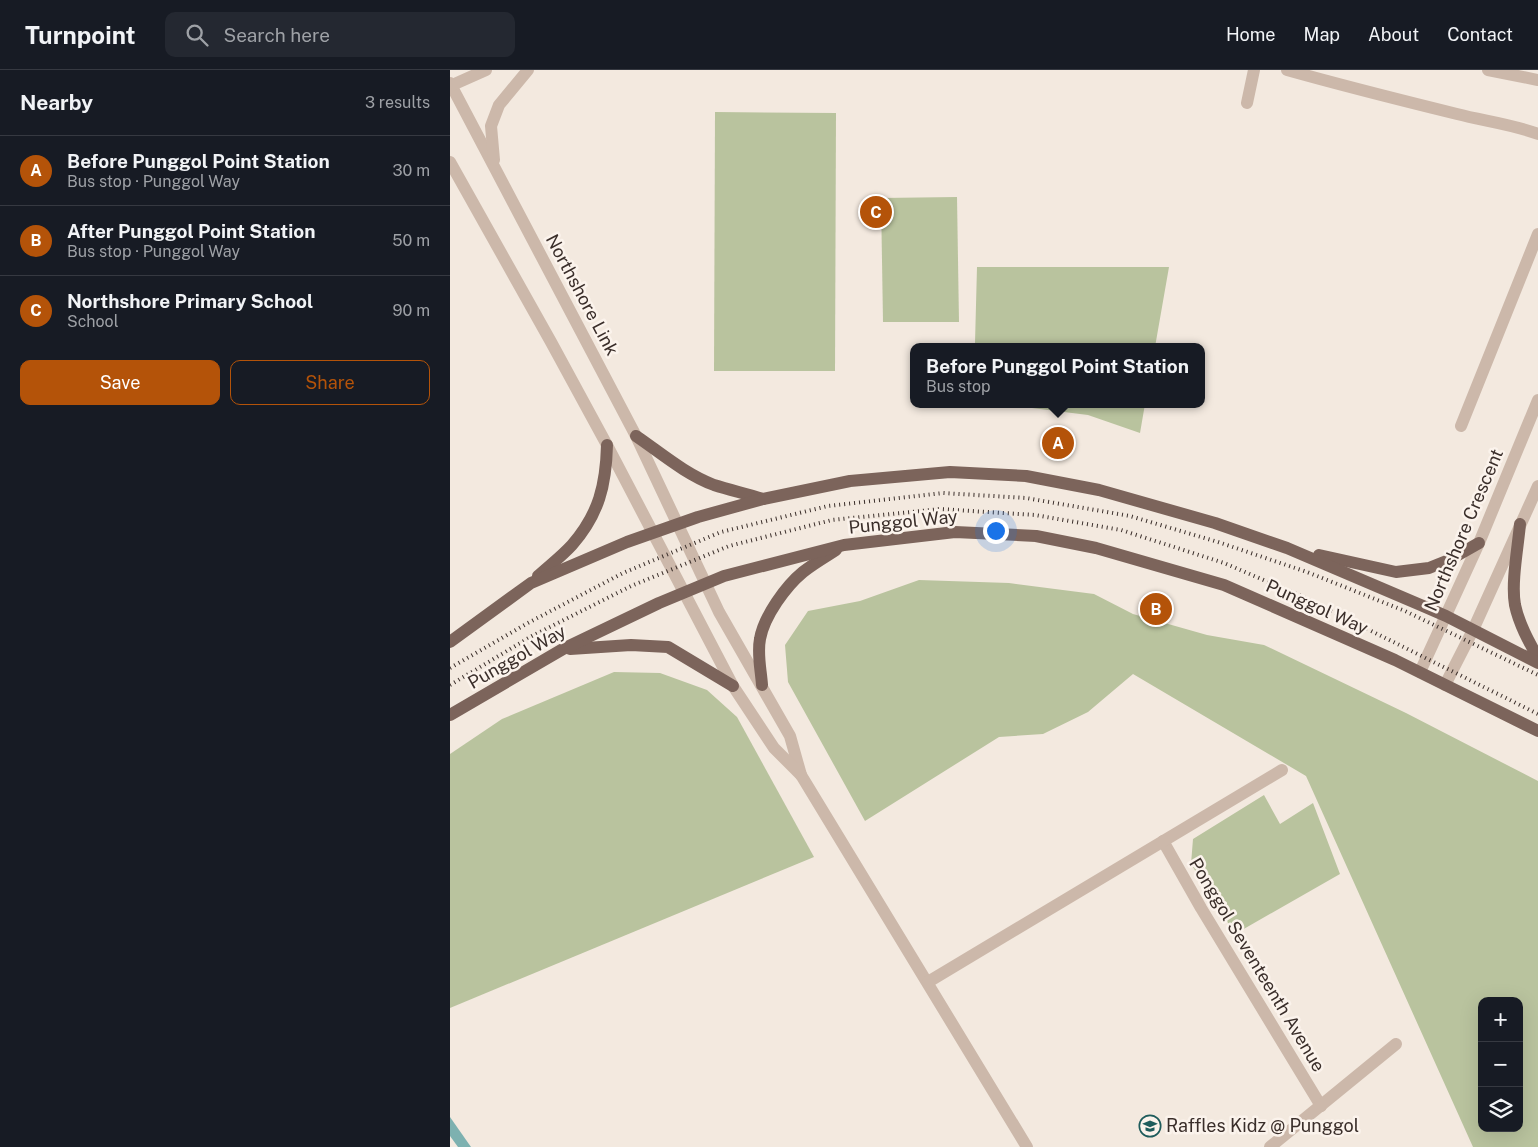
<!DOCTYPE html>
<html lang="en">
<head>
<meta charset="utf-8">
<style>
  :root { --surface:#171b24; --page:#242831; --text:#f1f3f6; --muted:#9ea1a6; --line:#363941; --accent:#b45309 }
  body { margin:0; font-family:"Public Sans",sans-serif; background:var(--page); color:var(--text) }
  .controls { position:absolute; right:15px; bottom:15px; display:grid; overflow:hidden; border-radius:10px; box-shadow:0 5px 20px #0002 }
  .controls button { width:45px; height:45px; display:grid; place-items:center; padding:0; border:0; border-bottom:1px solid var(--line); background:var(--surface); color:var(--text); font:25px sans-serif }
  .you { position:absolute; left:545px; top:460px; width:18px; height:18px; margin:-12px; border:4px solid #fff; border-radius:50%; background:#1a73e8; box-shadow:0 0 0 8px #1a73e833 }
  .badge { display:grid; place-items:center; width:32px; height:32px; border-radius:50%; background:var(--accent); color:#fff; font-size:16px; font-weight:700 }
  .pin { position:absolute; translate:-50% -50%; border:2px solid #fff; box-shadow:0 1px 5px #0006 }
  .popup { position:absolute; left:460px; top:273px; width:295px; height:65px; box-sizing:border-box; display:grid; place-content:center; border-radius:10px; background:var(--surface); filter:drop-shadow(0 1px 4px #0005); font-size:16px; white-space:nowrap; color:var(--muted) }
  .popup b { font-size:19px; color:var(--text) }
  .popup::after { content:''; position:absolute; left:50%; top:100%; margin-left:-10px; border:10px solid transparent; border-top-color:var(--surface) }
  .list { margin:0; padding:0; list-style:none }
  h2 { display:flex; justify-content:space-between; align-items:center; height:65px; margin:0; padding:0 20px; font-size:21px }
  h2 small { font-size:16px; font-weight:400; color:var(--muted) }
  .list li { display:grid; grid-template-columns:32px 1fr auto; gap:15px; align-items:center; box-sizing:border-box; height:70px; padding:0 20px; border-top:1px solid var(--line) }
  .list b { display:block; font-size:19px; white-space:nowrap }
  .list p { margin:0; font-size:16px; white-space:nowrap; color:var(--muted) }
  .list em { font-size:16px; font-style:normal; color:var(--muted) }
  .actions { display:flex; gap:10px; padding:15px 20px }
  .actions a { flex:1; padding:11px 0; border:1px solid var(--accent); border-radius:10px; text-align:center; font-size:18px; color:var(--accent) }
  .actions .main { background:var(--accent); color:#fff }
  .icon { flex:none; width:28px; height:28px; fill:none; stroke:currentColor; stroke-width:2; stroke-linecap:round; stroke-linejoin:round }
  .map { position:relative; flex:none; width:1088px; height:1077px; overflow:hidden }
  header { display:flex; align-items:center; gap:30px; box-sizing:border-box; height:70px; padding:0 25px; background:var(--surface); border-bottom:1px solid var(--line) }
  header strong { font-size:24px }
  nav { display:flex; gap:28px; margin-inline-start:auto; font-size:18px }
  .search { width:350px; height:45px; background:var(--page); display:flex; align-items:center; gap:12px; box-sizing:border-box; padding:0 18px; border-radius:10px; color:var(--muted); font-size:19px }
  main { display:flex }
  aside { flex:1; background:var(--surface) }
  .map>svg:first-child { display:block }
  .green { fill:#b9c39e; fill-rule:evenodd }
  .water { fill:#7db1b0 }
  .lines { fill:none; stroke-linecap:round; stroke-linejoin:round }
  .minor { stroke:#ccb8aa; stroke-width:12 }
  .major { stroke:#7c645b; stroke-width:12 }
  .rail { stroke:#3a2e2a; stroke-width:4; stroke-dasharray:1 4; stroke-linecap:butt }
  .labels { text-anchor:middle; stroke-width:5; stroke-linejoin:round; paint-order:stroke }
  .street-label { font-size:18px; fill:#3a2e2a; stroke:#fbf3ec }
  .poi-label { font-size:18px; fill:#3a2e2a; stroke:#fbf3ec; text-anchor:start }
</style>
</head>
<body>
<header>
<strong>Turnpoint</strong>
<div class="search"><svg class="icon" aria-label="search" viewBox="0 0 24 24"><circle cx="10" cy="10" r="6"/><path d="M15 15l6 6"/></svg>Search here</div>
<nav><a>Home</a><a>Map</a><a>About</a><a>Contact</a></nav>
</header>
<main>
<aside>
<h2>Nearby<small>3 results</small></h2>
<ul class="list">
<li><span class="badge">A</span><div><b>Before Punggol Point Station</b><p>Bus stop · Punggol Way</p></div><em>30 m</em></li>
<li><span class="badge">B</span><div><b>After Punggol Point Station</b><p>Bus stop · Punggol Way</p></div><em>50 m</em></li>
<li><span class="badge">C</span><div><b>Northshore Primary School</b><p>School</p></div><em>90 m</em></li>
</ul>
<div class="actions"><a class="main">Save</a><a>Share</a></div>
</aside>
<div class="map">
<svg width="1088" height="1077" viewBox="0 0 1088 1077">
  <rect width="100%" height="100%" fill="#f3e9df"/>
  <!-- green -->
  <g class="green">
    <polygon points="265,42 386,43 385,301 264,301"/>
    <polygon points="507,127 509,252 433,252 431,128"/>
    <polygon points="527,197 719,197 705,277 499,277 499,273 525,273"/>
    <polygon points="549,334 695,334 690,363 638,345"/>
    <path d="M469,510L559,513L644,524L683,544L757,565L814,575L956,643L1088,711V1077H1023L856,706L683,604L638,642L593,664L549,667L415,751L338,612L335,575L358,541L410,531ZM1032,931H1069V1058H1032Z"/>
    <polygon points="164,602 210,603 257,620 287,647 364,787 0,938 0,684 52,649"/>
    <polygon points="814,725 830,754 863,733 890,804 785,864 741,794 743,769"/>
  </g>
  <!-- water -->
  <polygon class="water" points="0,1047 21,1077 8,1077 0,1066"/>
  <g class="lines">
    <!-- minor -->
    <g class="minor">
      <path d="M837,0C894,16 950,30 1007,44C1034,51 1062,54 1088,64"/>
      <polyline points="1038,0 1088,10"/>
      <polyline points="0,13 186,366 269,542 340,666 351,705"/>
      <polyline points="0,16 36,0"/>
      <polyline points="797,33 804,0"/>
      <polyline points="44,90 41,56 49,35 78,0"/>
      <polyline points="0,92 101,272 157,375 283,616 324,678 351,705 577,1077"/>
      <polyline points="1011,356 1088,164"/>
      <polyline points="970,602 1029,473 1088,330"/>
      <polyline points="995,615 1023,560 1088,416"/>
      <polyline points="713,771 751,838 871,1036"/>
      <polyline points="478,912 832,700"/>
      <polyline points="820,1077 946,974"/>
    </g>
    <!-- major -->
    <g class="major">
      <path d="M186,366C211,383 235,404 264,415C280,420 297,424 313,429"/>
      <path d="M1070,454C1068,477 1061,513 1065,535C1069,554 1079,572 1088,588"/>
      <polyline points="869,485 946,502 979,498 999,490 1029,473"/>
      <path d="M88,506C99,496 112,486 122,475C149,444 156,415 157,375"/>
      <polyline points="0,572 81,513 177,472 248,447 313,429 400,411 500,402 576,406 649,420 765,453 837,478 973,536 996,546 1088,593"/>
      <polyline points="120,579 181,575 218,577 283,616"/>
      <path d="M312,615C311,600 307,584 310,569C314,546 336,516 353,502C363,494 375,487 386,480"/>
      <polyline points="0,645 113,579 209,533 274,506 394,475 505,462 586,466 646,478 774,515 945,590 1088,661"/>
    </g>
    <!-- rail -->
    <g class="rail">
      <polyline points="0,598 76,554 173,503 271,462 378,436 493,423 576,428 680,446 768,472 857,502 955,541 1088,605"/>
      <polyline points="0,615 82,566 181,516 279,476 382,450 490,439 585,445 671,460 774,493 851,526 1088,644"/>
    </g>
  </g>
  <!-- icons -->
  <defs>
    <g id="school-ring" transform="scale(1.125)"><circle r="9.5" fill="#fbf3ec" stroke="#1e5c5c" stroke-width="1.5"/><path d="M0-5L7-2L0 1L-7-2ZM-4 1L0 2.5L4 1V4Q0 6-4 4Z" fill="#1e5c5c"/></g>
  </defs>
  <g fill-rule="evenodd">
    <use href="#school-ring" x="700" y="1056"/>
  </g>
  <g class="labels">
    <!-- street labels -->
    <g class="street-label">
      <text transform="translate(132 225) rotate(62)" y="6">Northshore Link</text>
      <text transform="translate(453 452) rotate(-6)" y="6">Punggol Way</text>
      <text transform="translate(1014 460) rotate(-67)" y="6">Northshore Crescent</text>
      <text transform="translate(867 537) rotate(24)" y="6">Punggol Way</text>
      <text transform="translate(67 587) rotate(-30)" y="6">Punggol Way</text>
      <text transform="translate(807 895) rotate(59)" y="6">Ponggol Seventeenth Avenue</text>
    </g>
    <!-- poi labels -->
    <g class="poi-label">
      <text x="716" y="1062">Raffles Kidz @ Punggol</text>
    </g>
  </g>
</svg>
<div class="controls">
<button>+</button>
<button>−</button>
<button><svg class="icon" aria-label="layers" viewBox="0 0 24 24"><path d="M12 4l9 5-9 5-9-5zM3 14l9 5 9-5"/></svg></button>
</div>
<div class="you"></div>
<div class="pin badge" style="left:608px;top:373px">A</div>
<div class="popup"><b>Before Punggol Point Station</b>Bus stop</div>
<div class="pin badge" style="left:706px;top:539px">B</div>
<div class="pin badge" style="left:426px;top:142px">C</div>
</div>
</main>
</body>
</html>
